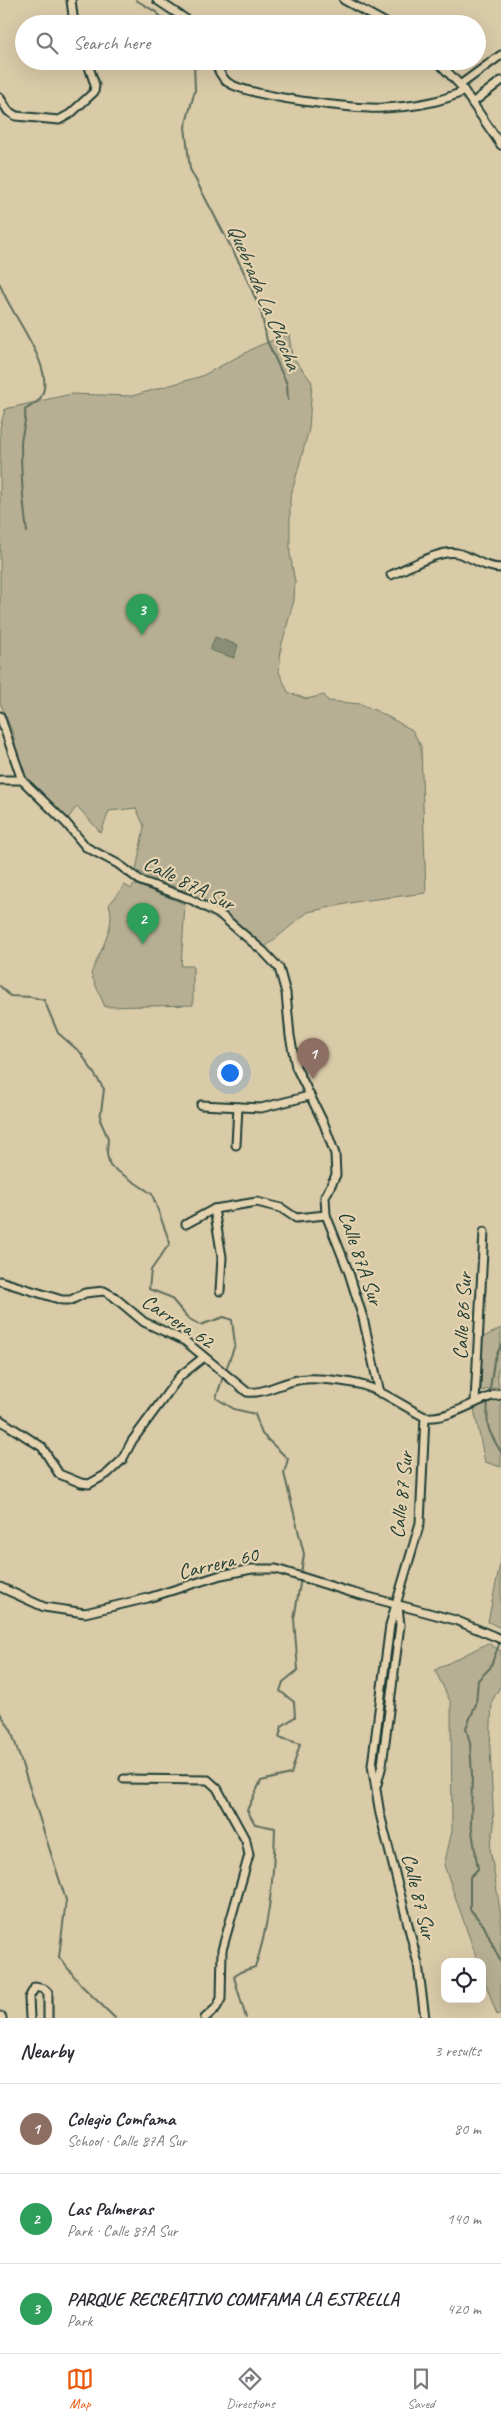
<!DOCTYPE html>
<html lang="en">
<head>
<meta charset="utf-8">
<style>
  :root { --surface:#fff; --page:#f2f2f3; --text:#2b2b33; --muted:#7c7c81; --line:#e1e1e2; --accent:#ea580c }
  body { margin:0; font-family:Caveat,sans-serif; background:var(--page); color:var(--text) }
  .controls { position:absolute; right:15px; bottom:15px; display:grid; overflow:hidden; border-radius:10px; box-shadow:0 5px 20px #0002 }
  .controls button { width:45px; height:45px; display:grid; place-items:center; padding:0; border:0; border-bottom:1px solid var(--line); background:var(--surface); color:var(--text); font:25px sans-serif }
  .you { position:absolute; left:229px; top:1072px; width:18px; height:18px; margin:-12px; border:4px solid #fff; border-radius:50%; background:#1a73e8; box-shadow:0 0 0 8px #1a73e833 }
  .badge { display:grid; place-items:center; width:32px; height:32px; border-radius:50%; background:var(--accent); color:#fff; font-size:16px; font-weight:700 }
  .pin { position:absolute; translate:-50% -41px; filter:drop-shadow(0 1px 2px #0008) }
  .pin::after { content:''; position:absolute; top:26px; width:18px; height:15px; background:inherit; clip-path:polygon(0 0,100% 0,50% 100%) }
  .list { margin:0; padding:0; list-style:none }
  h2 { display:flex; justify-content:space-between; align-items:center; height:65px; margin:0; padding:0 20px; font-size:21px }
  h2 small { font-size:16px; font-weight:400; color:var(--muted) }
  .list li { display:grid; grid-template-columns:32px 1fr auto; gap:15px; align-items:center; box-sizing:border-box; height:90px; padding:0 20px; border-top:1px solid var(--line) }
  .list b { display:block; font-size:19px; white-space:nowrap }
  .list p { margin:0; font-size:16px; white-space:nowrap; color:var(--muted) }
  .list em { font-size:16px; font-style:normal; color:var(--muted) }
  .icon { flex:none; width:28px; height:28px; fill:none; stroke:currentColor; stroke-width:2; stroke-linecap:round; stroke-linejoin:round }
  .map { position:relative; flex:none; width:501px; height:2018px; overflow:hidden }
  .search { position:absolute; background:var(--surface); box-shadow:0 5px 20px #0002; left:15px; right:15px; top:15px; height:55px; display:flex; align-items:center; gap:12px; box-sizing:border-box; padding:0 18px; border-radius:28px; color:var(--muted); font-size:19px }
  .sheet { height:335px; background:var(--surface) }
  nav { display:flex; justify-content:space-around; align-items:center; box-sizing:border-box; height:70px; border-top:1px solid var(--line); background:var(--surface); font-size:14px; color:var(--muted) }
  nav a { display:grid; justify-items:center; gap:2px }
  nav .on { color:var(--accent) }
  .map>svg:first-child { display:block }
  .green { fill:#b6af93; stroke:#6a7664 }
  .water { fill:#8a8e77; stroke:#5f6e5c }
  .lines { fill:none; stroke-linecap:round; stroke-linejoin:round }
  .stream { stroke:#5f6e5c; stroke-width:2 }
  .minor-casing { stroke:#1f3d34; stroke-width:11 }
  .tertiary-casing { stroke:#1f3d34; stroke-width:12 }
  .minor { stroke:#e5d3b0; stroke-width:7 }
  .tertiary { stroke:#e5d3b0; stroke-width:9 }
  .labels { text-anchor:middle; stroke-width:4.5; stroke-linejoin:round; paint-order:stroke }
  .street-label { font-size:21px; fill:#1f3d34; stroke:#e5d3b0 }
  .water-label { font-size:22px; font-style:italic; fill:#2f493e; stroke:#e5d3b0 }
</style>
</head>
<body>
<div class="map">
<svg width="501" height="2018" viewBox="0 0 501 2018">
  <rect width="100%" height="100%" fill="#d9caa8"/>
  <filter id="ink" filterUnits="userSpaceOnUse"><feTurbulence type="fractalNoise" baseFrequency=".02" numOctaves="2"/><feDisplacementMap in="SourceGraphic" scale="10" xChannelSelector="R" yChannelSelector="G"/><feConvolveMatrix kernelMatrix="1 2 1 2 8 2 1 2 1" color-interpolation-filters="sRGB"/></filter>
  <g filter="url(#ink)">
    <!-- green -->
    <g class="green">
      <polygon points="289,334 292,356 312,382 309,429 290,499 290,554 295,582 294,600 281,647 279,672 288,692 306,699 324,695 328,701 361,704 381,713 412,730 421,746 426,893 360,901 308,912 265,947 232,918 200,897 136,871 144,826 136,808 109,811 101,833 77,806 67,820 21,774 13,733 0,703 0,428 5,409 71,394 132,396 202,376 258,346"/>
      <path d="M134,884L185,904L181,966H193V1005L105,1007L91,974C98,955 117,925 109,905L125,885L131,889Z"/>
      <polygon points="501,1328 501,1366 497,1372 499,1387 481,1391 482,1338"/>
      <polygon points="501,1400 501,1467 485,1462 473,1404"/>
      <polygon points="501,1559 501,1628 488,1622"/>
      <polygon points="488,1643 501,1651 501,1685 492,1701 490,1749 494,1826 490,1848 501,1916 501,2013 497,2015 482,1973 482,1962 478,1962 444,1865 452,1831 451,1703 435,1670"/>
    </g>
    <!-- water -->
    <polygon class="water" points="215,637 238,645 234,658 210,650"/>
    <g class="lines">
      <!-- stream -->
      <g class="stream">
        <polyline points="136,0 156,12 169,24"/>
        <polyline points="194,61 195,90 185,127 190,169 243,270 261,311 267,341 287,384 288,400"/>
        <path d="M0,284C7,311 63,374 38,401C35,404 29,407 25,410C27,424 21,432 21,445C21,474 23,503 27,532"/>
        <polyline points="0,986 10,996 31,997 44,1000 58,1033 81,1053 104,1089 100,1120 108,1138 107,1154 110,1166 152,1194 170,1243 151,1270 149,1289 170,1297 188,1318 200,1325 224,1317 232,1320 235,1345 225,1372"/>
        <polyline points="223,1377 216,1398 234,1409 255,1414 262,1434 288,1459 284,1473 304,1554 301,1574"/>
        <polyline points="489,1396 494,1361 501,1345"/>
        <path d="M488,1400C486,1427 487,1429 501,1452"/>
        <polyline points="500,1642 490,1668 478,1680 476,1704 466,1728 470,1743 472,1775 471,1824 478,1869 470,1877 470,1909 484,1926 501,1963"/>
        <polyline points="0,1713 11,1730 66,1900 59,1957 81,1985 115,2018"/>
        <path d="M246,2018L234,1977L240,1972L255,1967C270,1925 274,1873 275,1828L255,1824L247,1810L261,1781L291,1774L300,1744L279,1737L282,1726L295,1717L294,1702L280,1691L283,1682L298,1670L294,1619L301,1578"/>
      </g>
      <!-- minor casing -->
      <g class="minor-casing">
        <g id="minor">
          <polyline points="71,0 74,24"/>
          <polyline points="157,0 193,24"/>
          <polyline points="344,0 388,24"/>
          <path d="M215,61C217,68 221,76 226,81C243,96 357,110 383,108C409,107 441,102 464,91"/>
          <polyline points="437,61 460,85 501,145"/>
          <polyline points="460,85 501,55"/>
          <polyline points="0,98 8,111 16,116 59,120 70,114 94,92 95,85 87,61"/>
          <polyline points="472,103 501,81"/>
          <path d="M391,575C408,568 440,549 457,553C473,557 484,568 501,568"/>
          <polyline points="0,716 22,780 66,823 86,847 118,864 141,881 190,899 222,916 264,952 279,968 286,993 290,1036 296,1067 324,1124 335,1154 336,1175 325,1197 326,1215 349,1273 363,1318 380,1393"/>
          <polyline points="0,780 22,780"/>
          <polyline points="201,1105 261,1108 309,1096"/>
          <polyline points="236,1145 238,1107"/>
          <polyline points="214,1209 222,1257 220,1291"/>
          <polyline points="186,1224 214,1209 257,1202 281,1208 296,1218 326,1215"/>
          <path d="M0,1281L62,1300H71L85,1293L104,1291L113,1296L144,1322L185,1341L247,1392C265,1395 286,1379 306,1379C323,1378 356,1382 371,1388C390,1396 407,1408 425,1417C450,1419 472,1402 495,1395"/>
          <polyline points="475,1401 484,1232"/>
          <polyline points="0,1420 42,1447 59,1474 81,1483 89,1484 107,1474 122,1460 132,1441 180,1376 204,1357"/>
          <polyline points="0,1587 44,1607 85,1613 148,1598 221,1575 252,1569 276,1569 350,1592 455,1620 501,1639"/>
          <polyline points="124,1779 208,1780 217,1788 246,1841 249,1855 222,1950 221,1999 216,2008 205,2018"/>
          <polyline points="377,1784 382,1765 400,1625 398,1607"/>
          <polyline points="0,2016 2,2018"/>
          <polyline points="30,2018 29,1998 35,1987 44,1989 48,1993 48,2018"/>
          <polyline points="425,2018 418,1964 380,1814 372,1765 390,1625 420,1523 425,1417"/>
        </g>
      </g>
      <!-- tertiary casing -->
      <g class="tertiary-casing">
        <polyline id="tertiary" points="495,1395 501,1394"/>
      </g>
      <!-- minor -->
      <use href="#minor" class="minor"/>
      <!-- tertiary -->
      <use href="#tertiary" class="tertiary"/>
    </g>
  </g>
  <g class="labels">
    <!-- street labels -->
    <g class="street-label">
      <text transform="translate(189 883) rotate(26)" y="7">Calle 87A Sur</text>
      <text transform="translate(361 1258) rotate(71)" y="7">Calle 87A Sur</text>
      <text transform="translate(462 1316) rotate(-87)" y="7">Calle 86 Sur</text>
      <text transform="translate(178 1321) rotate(33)" y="7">Carrera 62</text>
      <text transform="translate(401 1495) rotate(-84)" y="7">Calle 87 Sur</text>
      <text transform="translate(218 1563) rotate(-13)" y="7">Carrera 60</text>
      <text transform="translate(419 1896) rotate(76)" y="7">Calle 87 Sur</text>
    </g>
    <!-- water labels -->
    <g class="water-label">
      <text transform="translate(265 296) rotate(67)" y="8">Quebrada La Chocha</text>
    </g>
  </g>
</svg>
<div class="controls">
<button><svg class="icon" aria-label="locate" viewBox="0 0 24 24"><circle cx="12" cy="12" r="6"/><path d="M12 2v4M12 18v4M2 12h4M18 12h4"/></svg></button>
</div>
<div class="you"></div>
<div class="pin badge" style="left:313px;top:1079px;background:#8d6e63">1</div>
<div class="pin badge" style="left:143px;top:944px;background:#2e9e5b">2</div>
<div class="pin badge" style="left:142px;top:635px;background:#2e9e5b">3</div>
<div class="search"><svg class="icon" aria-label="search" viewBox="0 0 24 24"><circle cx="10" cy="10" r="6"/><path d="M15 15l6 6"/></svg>Search here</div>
</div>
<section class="sheet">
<h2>Nearby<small>3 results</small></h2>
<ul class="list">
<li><span class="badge" style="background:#8d6e63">1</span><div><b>Colegio Comfama</b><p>School · Calle 87A Sur</p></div><em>80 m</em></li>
<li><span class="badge" style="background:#2e9e5b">2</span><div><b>Las Palmeras</b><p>Park · Calle 87A Sur</p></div><em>140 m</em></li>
<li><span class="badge" style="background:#2e9e5b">3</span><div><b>PARQUE RECREATIVO COMFAMA LA ESTRELLA</b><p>Park</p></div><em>420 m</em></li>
</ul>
</section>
<nav>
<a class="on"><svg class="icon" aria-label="map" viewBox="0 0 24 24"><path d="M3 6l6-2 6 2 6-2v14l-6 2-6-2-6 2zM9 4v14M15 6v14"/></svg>Map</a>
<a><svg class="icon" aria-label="directions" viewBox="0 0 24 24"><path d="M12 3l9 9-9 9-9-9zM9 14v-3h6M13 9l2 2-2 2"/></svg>Directions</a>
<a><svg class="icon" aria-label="saved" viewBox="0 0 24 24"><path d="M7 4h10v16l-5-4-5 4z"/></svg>Saved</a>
</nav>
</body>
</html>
